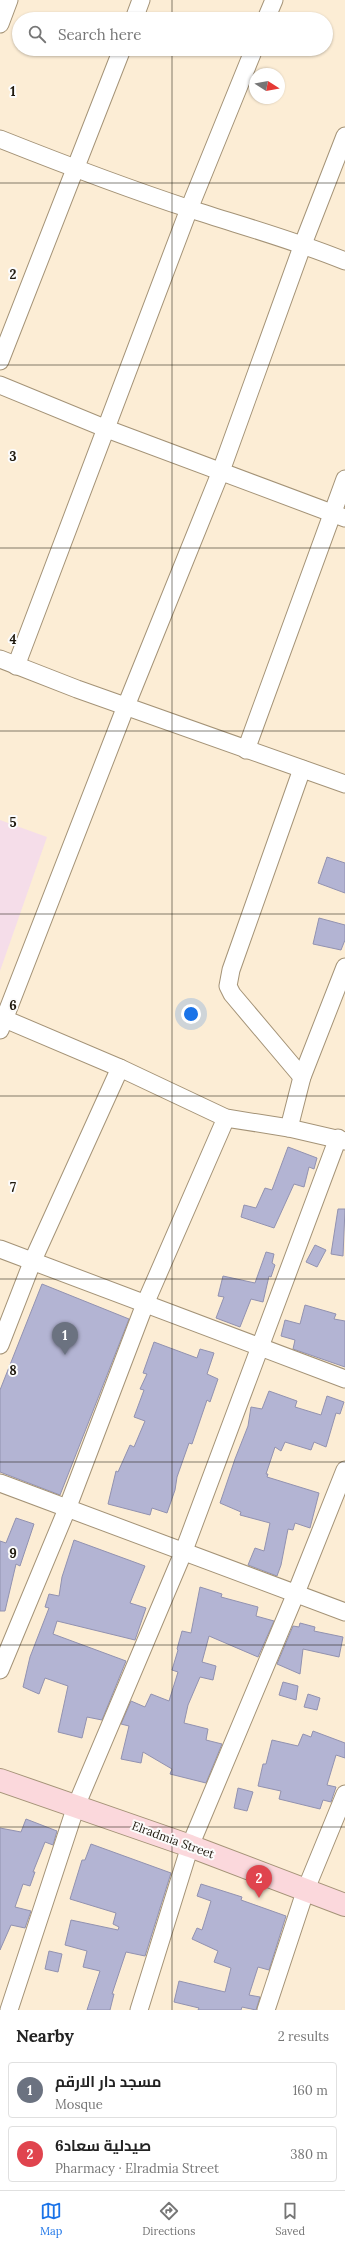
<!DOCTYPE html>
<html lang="en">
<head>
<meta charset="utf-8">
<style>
  :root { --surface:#fff; --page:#f2f2f2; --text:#222; --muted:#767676; --line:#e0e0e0; --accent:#1a73e8 }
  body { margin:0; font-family:Lora,Cairo,serif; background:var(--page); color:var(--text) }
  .compass { position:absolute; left:249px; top:68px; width:36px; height:36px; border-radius:50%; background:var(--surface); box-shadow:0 1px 3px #0004; rotate:101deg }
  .you { position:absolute; left:191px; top:1014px; width:14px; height:14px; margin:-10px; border:3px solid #fff; border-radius:50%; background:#1a73e8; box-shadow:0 0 0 6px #1a73e833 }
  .badge { display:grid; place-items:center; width:26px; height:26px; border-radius:50%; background:var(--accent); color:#fff; font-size:13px; font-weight:700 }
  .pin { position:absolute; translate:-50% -33px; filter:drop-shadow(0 1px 2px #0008) }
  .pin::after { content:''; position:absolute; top:21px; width:14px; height:12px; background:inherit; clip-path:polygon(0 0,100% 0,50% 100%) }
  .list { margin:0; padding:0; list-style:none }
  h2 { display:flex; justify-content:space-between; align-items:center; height:52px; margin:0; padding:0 16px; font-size:17px }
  h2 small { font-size:13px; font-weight:400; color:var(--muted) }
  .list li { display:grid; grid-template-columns:26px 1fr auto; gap:12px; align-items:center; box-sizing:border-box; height:56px; margin:0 8px 8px; padding:0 8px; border:1px solid var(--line); border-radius:4px }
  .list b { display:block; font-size:15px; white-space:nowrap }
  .list p { margin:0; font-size:13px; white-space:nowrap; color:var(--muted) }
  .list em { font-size:13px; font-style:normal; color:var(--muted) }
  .icon { flex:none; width:22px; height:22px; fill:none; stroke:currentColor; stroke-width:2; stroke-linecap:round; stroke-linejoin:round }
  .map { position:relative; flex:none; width:345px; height:2010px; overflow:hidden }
  .search { position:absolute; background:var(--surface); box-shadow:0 1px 3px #0004; left:12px; right:12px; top:12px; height:44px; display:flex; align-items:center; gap:10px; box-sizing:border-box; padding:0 14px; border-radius:22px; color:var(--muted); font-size:15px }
  .sheet { height:180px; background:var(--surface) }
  nav { display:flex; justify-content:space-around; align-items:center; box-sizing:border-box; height:56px; border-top:1px solid var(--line); background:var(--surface); font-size:11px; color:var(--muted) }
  nav a { display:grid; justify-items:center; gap:2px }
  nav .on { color:var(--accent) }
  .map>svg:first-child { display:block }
  .education { fill:#f5dde9 }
  .building { fill:#b3b4d3; stroke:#9292b0 }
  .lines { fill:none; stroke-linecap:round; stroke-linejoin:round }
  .street-casing { stroke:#a49377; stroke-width:19 }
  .secondary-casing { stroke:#a49377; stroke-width:24 }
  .street { stroke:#fff; stroke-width:17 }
  .secondary { stroke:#fbd8dc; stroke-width:22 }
  .grid { fill:none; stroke:#1f190e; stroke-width:1; stroke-opacity:0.55 }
  .labels { text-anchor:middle; stroke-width:4; stroke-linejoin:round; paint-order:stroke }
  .street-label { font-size:12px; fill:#1f190e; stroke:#fcfcfc }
  .grid-label { font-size:13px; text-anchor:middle; font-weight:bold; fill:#1f190e; stroke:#fcfcfc; stroke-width:4; stroke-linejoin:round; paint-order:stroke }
</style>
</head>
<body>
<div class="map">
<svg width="345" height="2010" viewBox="0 0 345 2010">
  <rect width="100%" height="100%" fill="#fcedd5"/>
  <!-- education -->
  <polygon class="education" points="0,820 47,837 0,971"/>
  <!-- building -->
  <g class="building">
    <polygon points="327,857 345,863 345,893 318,883"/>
    <polygon points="319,918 345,925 345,940 341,950 313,944"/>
    <polygon points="288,1147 317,1158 314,1169 309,1167 304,1187 294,1184 274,1228 241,1217 244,1205 256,1208 265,1188 272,1190"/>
    <polygon points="338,1209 345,1209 343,1256 331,1254"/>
    <polygon points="315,1245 326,1250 317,1267 306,1262"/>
    <polygon points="266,1252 274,1254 272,1263 275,1265 271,1277 269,1276 263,1302 251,1299 240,1327 216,1318 224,1297 218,1296 223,1276 255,1283"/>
    <polygon points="42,1284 129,1319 60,1495 0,1472 0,1390"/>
    <polygon points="305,1305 336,1314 334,1319 345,1321 345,1367 293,1349 295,1340 281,1336 285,1320 300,1324"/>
    <polygon points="154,1342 197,1358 200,1349 214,1353 207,1374 218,1379 210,1402 207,1400 192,1444 189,1443 177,1477 175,1490 167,1513 152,1508 150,1515 108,1504 116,1471 118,1472 130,1445 134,1447 145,1421 134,1417 144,1390 140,1389 147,1374 143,1373"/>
    <polygon points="269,1391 297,1401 295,1407 321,1415 327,1396 344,1402 340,1414 336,1413 326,1447 314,1442 311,1450 285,1442 281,1451 275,1447 266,1474 268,1474 267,1477 319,1493 310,1528 295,1523 293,1530 288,1529 281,1565 277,1576 248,1565 255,1548 264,1551 270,1523 240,1515 241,1512 220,1503 235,1459 248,1426 251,1407 262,1409"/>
    <polygon points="16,1518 34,1524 20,1566 16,1564 5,1611 0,1611 0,1541 6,1543"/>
    <polygon points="74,1540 145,1566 130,1603 146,1608 135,1640 57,1621 53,1634 126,1661 102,1720 87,1717 82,1738 58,1732 68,1686 45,1678 39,1694 23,1687 30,1657 49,1608 45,1607 49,1594 59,1596 62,1577"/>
    <polygon points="200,1587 222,1594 221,1597 258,1607 256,1616 274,1621 258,1657 209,1636 202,1662 216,1666 213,1680 200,1677 188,1705 184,1723 208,1729 206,1740 222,1744 206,1783 170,1774 172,1769 143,1752 141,1763 121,1759 129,1726 121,1724 131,1701 145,1707 151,1694 169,1701 178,1672 172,1670 178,1650 177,1649 182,1631 191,1633"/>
    <polygon points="300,1623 315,1627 314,1631 343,1637 339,1657 303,1649 300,1674 277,1664 293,1626 299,1627"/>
    <polygon points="283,1682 298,1686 296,1700 279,1695"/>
    <polygon points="308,1694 320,1698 317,1710 304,1707"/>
    <polygon points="313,1731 345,1743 345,1758 336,1755 327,1785 336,1787 331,1802 323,1800 320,1809 279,1799 281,1791 258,1786 263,1764 266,1764 272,1740 298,1746 303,1734 311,1737"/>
    <polygon points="238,1788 253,1792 247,1811 234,1808"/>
    <polygon points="26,1819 57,1831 53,1845 45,1842 33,1872 35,1872 30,1886 23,1884 15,1907 31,1911 25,1928 11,1925 0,1950 0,1828 21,1832"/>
    <polygon points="91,1844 171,1873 145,1956 126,1952 112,1994 114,1994 110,2010 87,2010 100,1971 83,1967 87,1951 65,1945 71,1920 118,1930 119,1927 113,1924 116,1913 70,1899 82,1860 85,1860"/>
    <polygon points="201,1884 242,1897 241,1900 286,1916 269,1970 258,1967 249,1995 260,1997 256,2010 242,2007 241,2010 198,2010 199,2008 174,2002 179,1981 225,1992 231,1968 214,1962 218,1951 192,1939 197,1928 202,1930 211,1901 197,1896"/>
    <polygon points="49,1951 62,1954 58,1972 45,1969"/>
  </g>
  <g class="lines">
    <!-- street casing -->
    <g class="street-casing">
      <g id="street">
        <polyline points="134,19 141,0"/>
        <polyline points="266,19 274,0"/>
        <polyline points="0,24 9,0"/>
        <path d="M0,139C63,164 126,188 190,209C242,226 294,240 345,261"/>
        <polyline points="0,361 122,49"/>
        <polyline points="0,385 107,429 345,518"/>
        <polyline points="0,659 77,689 345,784"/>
        <polyline points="16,666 189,209 254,49"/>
        <polyline points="246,750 345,479"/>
        <polyline points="0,1017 120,1068 226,1118 289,1128 345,1141"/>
        <polyline points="0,1030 126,706 221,471 303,244 345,136"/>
        <polyline points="302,1077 232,994 228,986 231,970 302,769"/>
        <polyline points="289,1128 302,1077 345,967"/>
        <polyline points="0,1249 345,1379"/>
        <polyline points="0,1345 33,1260 120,1068"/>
        <polyline points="0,1483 345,1612"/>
        <polyline points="0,1670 67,1509 145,1304 226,1118"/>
        <polyline points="9,2010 76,1806 183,1553 338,1138"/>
        <polyline points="139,2010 190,1846 296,1593 345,1470"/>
        <polyline points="266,2010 306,1889 345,1794"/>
      </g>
    </g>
    <!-- secondary casing -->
    <g class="secondary-casing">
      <polyline id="secondary" points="0,1780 190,1846 345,1905"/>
    </g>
    <!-- street -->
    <use href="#street" class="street"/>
    <!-- secondary -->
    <use href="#secondary" class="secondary"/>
  </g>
  <!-- grid -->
  <path class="grid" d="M172,0V19M172,49V2010M0,183H345M0,365H345M0,548H345M0,731H345M0,914H345M0,1096H345M0,1279H345M0,1462H345M0,1645H345M0,1827H345"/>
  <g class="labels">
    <!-- street labels -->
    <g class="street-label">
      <text transform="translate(173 1840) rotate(20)" y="4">Elradmia Street</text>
    </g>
  </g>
  <g class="grid-label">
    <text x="13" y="96">1</text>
    <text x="13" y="279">2</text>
    <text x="13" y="461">3</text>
    <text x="13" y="644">4</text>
    <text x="13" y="827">5</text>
    <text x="13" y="1010">6</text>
    <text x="13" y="1192">7</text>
    <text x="13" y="1375">8</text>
    <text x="13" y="1558">9</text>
  </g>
</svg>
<svg class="compass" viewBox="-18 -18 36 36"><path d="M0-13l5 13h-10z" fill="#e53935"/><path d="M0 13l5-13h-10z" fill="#767676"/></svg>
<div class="you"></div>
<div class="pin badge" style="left:65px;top:1355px;background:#6b7280">1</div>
<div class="pin badge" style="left:259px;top:1898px;background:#e0444e">2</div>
<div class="search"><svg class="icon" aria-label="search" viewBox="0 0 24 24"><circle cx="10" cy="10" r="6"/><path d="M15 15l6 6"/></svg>Search here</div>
</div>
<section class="sheet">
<h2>Nearby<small>2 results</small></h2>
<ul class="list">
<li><span class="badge" style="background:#6b7280">1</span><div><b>مسجد دار الارقم</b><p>Mosque</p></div><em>160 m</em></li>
<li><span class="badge" style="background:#e0444e">2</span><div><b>صيدلية سعاد6</b><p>Pharmacy · Elradmia Street</p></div><em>380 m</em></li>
</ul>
</section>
<nav>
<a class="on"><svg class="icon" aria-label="map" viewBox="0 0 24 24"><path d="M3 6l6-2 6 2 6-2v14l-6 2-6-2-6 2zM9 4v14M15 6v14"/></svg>Map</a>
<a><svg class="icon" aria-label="directions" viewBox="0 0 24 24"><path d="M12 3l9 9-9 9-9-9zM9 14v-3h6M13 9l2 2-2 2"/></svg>Directions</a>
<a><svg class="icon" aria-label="saved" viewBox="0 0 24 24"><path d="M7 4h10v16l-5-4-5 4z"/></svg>Saved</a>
</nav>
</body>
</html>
